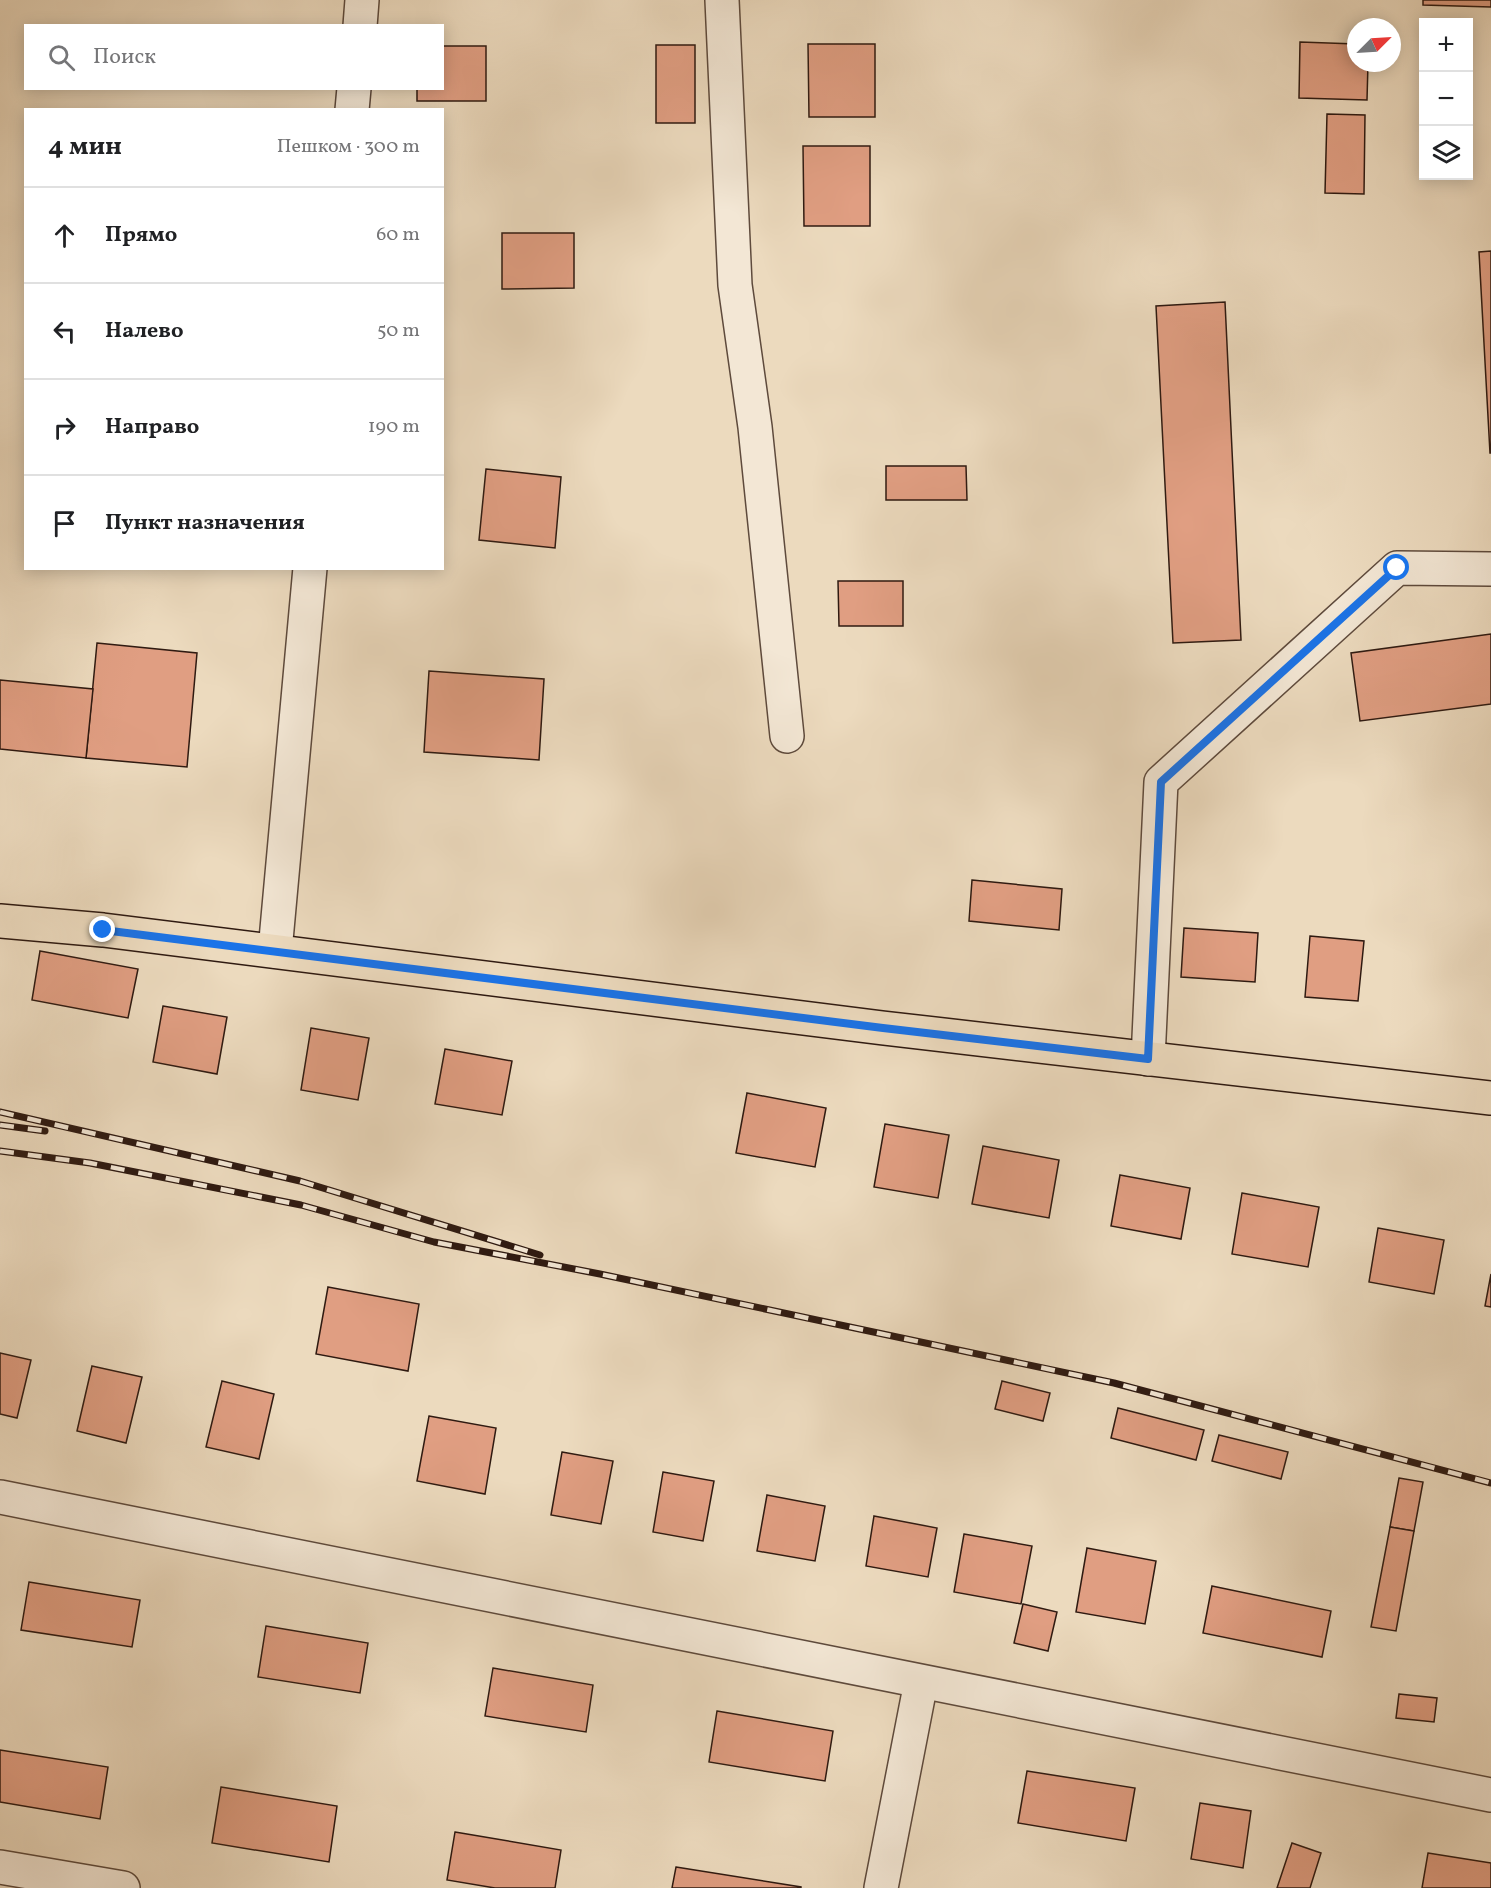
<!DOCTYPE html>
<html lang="ru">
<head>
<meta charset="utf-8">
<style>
  :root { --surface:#fff; --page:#f6f6f6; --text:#202124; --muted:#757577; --line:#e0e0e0 }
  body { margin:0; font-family:Vollkorn,serif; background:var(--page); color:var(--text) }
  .controls { position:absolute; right:18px; top:18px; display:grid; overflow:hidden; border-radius:0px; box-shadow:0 3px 15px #0003 }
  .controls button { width:54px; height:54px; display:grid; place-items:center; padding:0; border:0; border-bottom:2px solid var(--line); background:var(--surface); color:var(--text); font:30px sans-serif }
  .compass { position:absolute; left:1347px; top:18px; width:54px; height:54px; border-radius:50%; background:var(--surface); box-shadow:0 3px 15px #0003; rotate:66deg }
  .stop { position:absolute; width:18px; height:18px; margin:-14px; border:4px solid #1a73e8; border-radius:50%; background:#fff }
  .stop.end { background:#1a73e8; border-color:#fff; box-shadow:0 2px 6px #0008 }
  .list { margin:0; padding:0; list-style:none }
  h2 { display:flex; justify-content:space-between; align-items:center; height:78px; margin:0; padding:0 24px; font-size:26px }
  h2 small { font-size:20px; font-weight:400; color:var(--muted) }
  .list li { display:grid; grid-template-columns:39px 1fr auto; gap:18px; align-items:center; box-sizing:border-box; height:96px; padding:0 24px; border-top:2px solid var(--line) }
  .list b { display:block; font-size:22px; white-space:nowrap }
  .list em { font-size:20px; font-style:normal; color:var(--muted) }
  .icon { flex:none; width:33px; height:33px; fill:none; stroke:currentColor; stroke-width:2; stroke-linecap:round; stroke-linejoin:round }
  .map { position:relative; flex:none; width:1491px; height:1888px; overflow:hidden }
  .search { position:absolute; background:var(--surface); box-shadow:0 3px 15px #0003; left:24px; top:24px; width:420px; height:66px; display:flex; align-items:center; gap:15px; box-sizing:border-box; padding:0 21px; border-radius:0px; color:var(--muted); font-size:22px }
  .panel { position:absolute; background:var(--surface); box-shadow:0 3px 15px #0003; left:24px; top:108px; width:420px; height:462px; border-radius:0px }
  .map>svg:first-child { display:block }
  .building { fill:#e09e82; stroke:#2f1a11; stroke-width:1.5 }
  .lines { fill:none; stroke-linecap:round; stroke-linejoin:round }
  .minor-casing { stroke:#5e4a3c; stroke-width:36 }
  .major-casing { stroke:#2f1a11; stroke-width:36 }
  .minor { stroke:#f3e7d5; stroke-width:33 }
  .major { stroke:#ecdabe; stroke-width:33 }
  .rail-casing { stroke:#2f1a11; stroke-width:7 }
  .rail { stroke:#f3e7d5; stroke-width:4.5; stroke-dasharray:14; stroke-linecap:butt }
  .route { stroke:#1a73e8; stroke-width:8 }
</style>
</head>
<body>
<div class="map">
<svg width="1491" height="1888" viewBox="0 0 1491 1888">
  <rect width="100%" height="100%" fill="#ecdabe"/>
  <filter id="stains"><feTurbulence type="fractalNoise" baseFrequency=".00333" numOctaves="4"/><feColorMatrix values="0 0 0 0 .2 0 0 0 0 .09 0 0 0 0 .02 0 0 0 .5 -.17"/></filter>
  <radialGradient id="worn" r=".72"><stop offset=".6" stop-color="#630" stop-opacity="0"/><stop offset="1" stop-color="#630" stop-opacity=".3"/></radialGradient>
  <!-- building -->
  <g class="building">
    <polygon points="1423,0 1491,0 1491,7 1423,5"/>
    <polygon points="1300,42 1356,44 1356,63 1368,63 1367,100 1299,98"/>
    <polygon points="808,44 875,44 875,117 809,117"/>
    <rect x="656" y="45" width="39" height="78"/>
    <polygon points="442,46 486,46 486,101 417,101 417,88 442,88"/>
    <polygon points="1327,114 1365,115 1364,194 1325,193"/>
    <polygon points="803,146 870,146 870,226 804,226"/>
    <polygon points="502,233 574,233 574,288 502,289"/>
    <polygon points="1491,251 1491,453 1490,453 1479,252"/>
    <polygon points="1225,302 1241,640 1173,643 1156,306"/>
    <polygon points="886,466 966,466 967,500 886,500"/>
    <polygon points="486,469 561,477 555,548 479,540"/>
    <polygon points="838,581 903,581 903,626 839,626"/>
    <polygon points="1491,634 1491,704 1360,721 1351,653"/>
    <polygon points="97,643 197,653 187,767 86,758"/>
    <polygon points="429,671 544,679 539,760 424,752"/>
    <polygon points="0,680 93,689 86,758 0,749"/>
    <polygon points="972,880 1062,889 1059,930 969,921"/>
    <polygon points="1184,928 1258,933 1255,982 1181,977"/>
    <polygon points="1310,936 1364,941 1358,1001 1305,997"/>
    <polygon points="40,951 138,969 128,1018 32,1000"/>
    <polygon points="163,1006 227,1017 217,1074 153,1062"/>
    <polygon points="311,1028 369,1038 358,1100 301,1090"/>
    <polygon points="445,1049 512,1061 502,1115 435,1104"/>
    <polygon points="747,1093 826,1108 815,1167 736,1153"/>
    <polygon points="885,1124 949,1135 938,1198 874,1187"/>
    <polygon points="983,1146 1059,1160 1049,1218 972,1204"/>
    <polygon points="1120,1175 1190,1188 1181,1239 1111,1226"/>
    <polygon points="1242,1193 1319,1207 1308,1267 1232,1254"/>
    <polygon points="1378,1228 1444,1240 1434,1294 1369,1282"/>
    <polygon points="1491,1274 1491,1307 1485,1306"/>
    <polygon points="328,1287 419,1304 408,1371 316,1354"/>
    <polygon points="0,1353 31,1360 17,1418 0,1414"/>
    <polygon points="92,1366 142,1377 126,1443 77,1431"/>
    <polygon points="222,1381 274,1394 259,1459 206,1447"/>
    <polygon points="1002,1381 1050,1393 1043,1421 995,1409"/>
    <polygon points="1118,1408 1204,1430 1196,1460 1111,1438"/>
    <polygon points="429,1416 496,1428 485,1494 417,1481"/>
    <polygon points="1219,1435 1288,1452 1281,1479 1212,1461"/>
    <polygon points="562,1452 613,1461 601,1524 551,1515"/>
    <polygon points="663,1472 714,1481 703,1541 653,1532"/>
    <polygon points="1399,1478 1423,1482 1414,1531 1390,1527"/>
    <polygon points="767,1495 825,1506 815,1561 757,1551"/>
    <polygon points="874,1516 937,1528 928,1577 866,1566"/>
    <polygon points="1390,1527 1414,1531 1396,1631 1371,1627"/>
    <polygon points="964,1534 1032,1546 1021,1604 954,1592"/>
    <polygon points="1087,1548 1156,1561 1145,1624 1076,1612"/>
    <polygon points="29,1582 140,1600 132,1647 21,1630"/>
    <polygon points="1212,1586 1331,1611 1322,1657 1203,1633"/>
    <polygon points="1023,1604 1057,1612 1048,1651 1014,1643"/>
    <polygon points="266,1626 368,1643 360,1693 258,1677"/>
    <polygon points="493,1668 593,1685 586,1732 485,1716"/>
    <polygon points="1399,1694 1437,1698 1434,1722 1396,1718"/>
    <polygon points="717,1711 833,1731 825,1781 709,1762"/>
    <polygon points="0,1750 108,1767 100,1819 0,1802"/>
    <polygon points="1027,1771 1135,1788 1126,1841 1018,1823"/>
    <polygon points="221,1787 337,1806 329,1862 212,1843"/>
    <polygon points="1200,1803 1251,1811 1243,1868 1191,1859"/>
    <polygon points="455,1832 561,1850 555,1888 495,1888 447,1880"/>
    <polygon points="1292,1843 1321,1853 1310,1888 1277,1888"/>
    <polygon points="1428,1853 1491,1863 1491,1888 1422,1888"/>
    <polygon points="676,1867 801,1887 801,1888 672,1888"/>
  </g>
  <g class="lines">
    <!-- minor casing -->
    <g class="minor-casing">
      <g id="minor">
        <polyline points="722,0 735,285 755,427 787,736"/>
        <polyline points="360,26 362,0"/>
        <polyline points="352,110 354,88"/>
        <polyline points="275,951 310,568"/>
        <polyline points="1148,1059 1161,782 1397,568 1491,569"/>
        <polyline points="0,1497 1491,1795"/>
        <polyline points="0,1867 123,1888"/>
        <polyline points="881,1888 921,1682"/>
      </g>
    </g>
    <!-- major casing -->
    <g class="major-casing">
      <polyline id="major" points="0,921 103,930 883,1028 1491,1098"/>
    </g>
    <!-- minor -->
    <use href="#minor" class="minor"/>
    <!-- major -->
    <use href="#major" class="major"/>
    <!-- rail casing -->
    <g class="rail-casing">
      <g id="rail">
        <polyline points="0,1112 300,1181 540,1255"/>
        <polyline points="0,1125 45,1131"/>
        <polyline points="0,1151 90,1163 301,1205 434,1242 600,1274 1114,1383 1491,1483"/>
      </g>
    </g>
    <!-- rail -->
    <use href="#rail" class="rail"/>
  </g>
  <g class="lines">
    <!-- route -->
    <polyline class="route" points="103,930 883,1028 1148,1059 1161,782 1397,568"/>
  </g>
  <rect width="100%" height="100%" filter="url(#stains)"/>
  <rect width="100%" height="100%" fill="url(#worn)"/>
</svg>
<div class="controls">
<button>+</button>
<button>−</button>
<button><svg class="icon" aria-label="layers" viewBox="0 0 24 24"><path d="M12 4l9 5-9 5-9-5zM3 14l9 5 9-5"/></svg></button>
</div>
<svg class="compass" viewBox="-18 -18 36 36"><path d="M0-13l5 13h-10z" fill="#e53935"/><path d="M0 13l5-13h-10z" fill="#757577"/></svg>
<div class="stop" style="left:1397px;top:568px"></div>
<div class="stop end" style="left:103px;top:930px"></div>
<div class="search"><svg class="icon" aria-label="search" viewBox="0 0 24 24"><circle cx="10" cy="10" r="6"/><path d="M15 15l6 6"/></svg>Поиск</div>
<section class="panel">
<h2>4 мин<small>Пешком · 300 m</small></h2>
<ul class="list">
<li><svg class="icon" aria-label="ahead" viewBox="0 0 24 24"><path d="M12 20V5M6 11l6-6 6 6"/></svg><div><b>Прямо</b></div><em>60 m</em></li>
<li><svg class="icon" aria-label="left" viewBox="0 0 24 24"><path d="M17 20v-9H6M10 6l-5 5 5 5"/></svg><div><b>Налево</b></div><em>50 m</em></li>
<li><svg class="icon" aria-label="right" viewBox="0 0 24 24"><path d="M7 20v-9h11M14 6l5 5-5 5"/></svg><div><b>Направо</b></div><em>190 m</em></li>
<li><svg class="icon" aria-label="arrive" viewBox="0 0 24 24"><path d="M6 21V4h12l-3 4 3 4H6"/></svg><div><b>Пункт назначения</b></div></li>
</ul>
</section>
</div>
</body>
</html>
